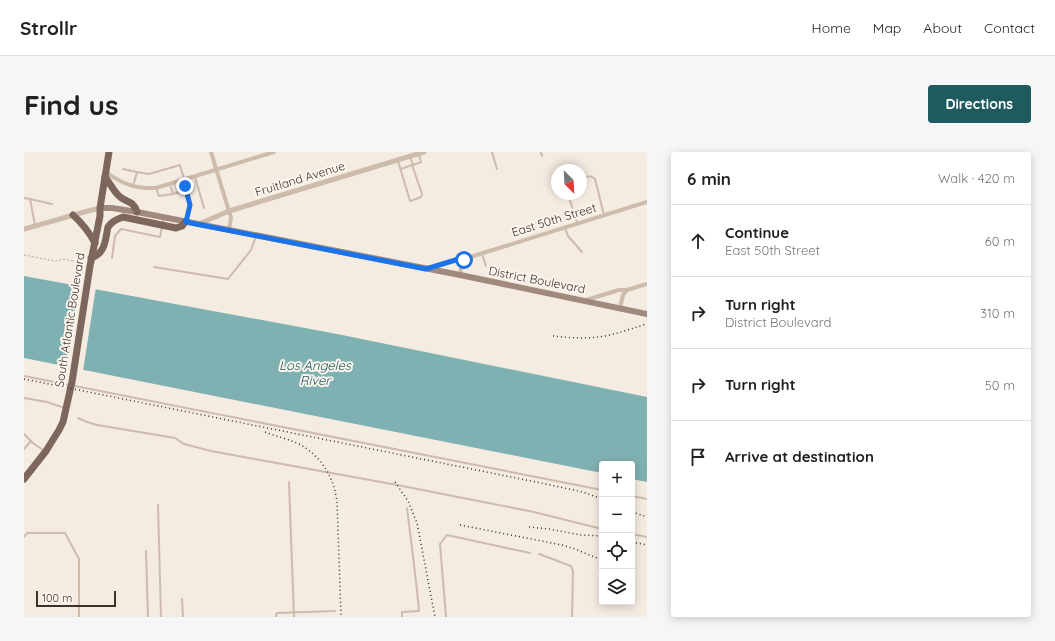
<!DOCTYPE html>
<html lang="en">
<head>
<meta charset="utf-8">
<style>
  :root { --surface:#fff; --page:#f6f6f6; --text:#202124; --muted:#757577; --line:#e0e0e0; --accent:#1f5a5e }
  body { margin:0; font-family:Quicksand,sans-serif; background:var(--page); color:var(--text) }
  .controls { position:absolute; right:12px; bottom:12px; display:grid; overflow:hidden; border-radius:4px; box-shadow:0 2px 10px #0003 }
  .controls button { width:36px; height:36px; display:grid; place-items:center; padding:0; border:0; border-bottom:1px solid var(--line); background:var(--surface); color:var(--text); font:20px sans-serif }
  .compass { position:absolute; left:527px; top:12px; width:36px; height:36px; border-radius:50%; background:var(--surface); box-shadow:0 2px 10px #0003; rotate:156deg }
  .scale { position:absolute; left:12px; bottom:10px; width:80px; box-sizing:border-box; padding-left:4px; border:2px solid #3b302b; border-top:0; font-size:11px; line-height:14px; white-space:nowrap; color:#3b302b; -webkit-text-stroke:3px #fbf5ee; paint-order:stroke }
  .stop { position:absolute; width:12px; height:12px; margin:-9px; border:3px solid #1a73e8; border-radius:50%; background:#fff }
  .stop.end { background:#1a73e8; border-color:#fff; box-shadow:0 1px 4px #0008 }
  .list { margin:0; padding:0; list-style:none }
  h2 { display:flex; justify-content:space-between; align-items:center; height:52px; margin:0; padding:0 16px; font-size:17px }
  h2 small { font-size:13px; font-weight:400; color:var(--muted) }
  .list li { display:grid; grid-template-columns:26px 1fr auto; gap:12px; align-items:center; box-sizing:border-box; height:72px; padding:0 16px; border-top:1px solid var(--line) }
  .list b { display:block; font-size:15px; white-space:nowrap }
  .list p { margin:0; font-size:13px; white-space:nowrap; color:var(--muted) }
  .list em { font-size:13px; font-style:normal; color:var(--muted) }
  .icon { flex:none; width:22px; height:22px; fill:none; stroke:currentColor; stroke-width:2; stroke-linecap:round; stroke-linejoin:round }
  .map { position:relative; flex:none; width:623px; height:465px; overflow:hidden; border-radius:4px }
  header { display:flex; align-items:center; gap:24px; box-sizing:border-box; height:56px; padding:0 20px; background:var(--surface); border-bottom:1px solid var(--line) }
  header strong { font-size:19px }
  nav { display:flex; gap:22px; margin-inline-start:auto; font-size:14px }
  .intro { display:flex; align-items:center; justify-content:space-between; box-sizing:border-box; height:96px; padding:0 24px }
  h1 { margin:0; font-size:28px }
  .button { padding:10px 18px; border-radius:4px; background:var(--accent); color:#fff; font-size:14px; font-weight:700 }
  main { display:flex; gap:24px; padding:0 24px }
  aside { flex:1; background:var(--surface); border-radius:4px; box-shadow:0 2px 10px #0003 }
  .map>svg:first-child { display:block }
  .water { fill:#7fb0b2 }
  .pier { fill:#f4ebe1 }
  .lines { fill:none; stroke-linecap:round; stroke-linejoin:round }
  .path { stroke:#b9a596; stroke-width:1; stroke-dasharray:2 2; stroke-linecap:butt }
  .service { stroke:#cdbbac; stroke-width:2 }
  .minor { stroke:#cdbbac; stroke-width:4 }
  .tertiary { stroke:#cdbbac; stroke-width:5 }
  .secondary { stroke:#a18a7d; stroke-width:6 }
  .primary { stroke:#7d675c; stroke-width:7 }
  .rail { stroke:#3b302b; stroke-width:1.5; stroke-dasharray:1 3; stroke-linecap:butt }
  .route { stroke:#1a73e8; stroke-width:5 }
  .labels { text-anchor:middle; stroke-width:4; stroke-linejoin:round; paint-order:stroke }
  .street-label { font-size:12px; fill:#3b302b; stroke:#fbf5ee }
  .water-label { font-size:13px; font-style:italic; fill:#1f5a5e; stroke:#fbf5ee }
</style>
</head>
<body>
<header>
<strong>Strollr</strong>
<nav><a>Home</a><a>Map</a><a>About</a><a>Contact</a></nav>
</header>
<div class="intro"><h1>Find us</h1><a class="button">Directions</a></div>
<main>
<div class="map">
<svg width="623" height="465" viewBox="0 0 623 465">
  <rect width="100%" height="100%" fill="#f4ebe1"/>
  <!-- water -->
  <polygon class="water" points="0,124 313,182 623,245 623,330 608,327 608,312 578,312 578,321 0,206"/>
  <!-- pier -->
  <polygon class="pier" points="55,132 72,135 59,219 42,216"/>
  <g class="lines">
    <!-- path -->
    <polyline class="path" points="0,103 31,109 39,107 60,111"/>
    <!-- service -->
    <g class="service">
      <polyline points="468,0 473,17"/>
      <polyline points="517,0 518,4"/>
      <polyline points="386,4 389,13 397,10 395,3"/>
      <polyline points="374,9 386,49 392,47 397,45 398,42 388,13 377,17"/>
      <polyline points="99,17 113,20 109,34"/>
      <polyline points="113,20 125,22 156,13 160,27"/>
      <polyline points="171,25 180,56"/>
      <path d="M557,27C562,25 566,22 571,27L580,63"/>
      <polyline points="159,29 166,53 163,67"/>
      <polyline points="146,33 149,42 162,38"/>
      <polyline points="132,36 135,44 149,42"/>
      <polyline points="544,42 553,71"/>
      <polyline points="0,46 6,47 11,73"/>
      <polyline points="6,47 28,52"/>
      <polyline points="541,76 544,84 558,100"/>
      <polyline points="458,102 462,114"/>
      <polyline points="88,106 91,84 97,77 136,85 140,66"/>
      <polyline points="130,115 204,127 227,98 232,84"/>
      <polyline points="0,224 578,338"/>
      <polyline points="0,246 23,250 41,256"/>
      <polyline points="54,266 63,270 73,273 151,286 160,292 187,299 373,333 510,360 578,377"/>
      <polyline points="0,282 10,292 21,299"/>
      <polyline points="0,297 7,289"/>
      <polyline points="265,330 270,465"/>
      <polyline points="608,344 623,347"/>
      <polyline points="134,353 137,465"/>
      <polyline points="608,382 623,385"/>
      <polyline points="0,385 3,381 41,381 55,407 55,465"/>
      <polyline points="122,399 124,465"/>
      <polyline points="515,402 547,414 549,419 548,465"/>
      <polyline points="158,447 159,465"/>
      <polyline points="252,465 252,463 253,461 311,459"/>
      <path d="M378,465V460L395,459C392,424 387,390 383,356"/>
      <polyline points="422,465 416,392 423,383 506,401"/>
    </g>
    <!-- minor -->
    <g class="minor">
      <polyline points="187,0 207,66 205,78"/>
      <path d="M82,20C98,32 112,37 132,36L250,0"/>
      <polyline points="405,116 435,107 443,106 623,50"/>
      <polyline points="436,123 438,111 443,106"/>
      <polyline points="562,148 595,138 603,138 623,132"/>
      <polyline points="596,156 599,143 603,138"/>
    </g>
    <!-- tertiary -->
    <g class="tertiary">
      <polyline points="175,72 205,59 400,0"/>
      <polyline points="0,77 64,59 76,56"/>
    </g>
    <!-- secondary -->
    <polyline class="secondary" points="76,56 88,56 113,60 436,123 623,162"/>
    <!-- primary -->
    <g class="primary">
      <path d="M81,25C86,31 89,38 94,43C101,51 109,47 113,60"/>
      <path d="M49,63C58,71 65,80 71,91"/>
      <path d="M67,106C82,101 81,88 84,75C88,69 93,67 99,65L152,76L158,74L162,69"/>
      <polyline points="0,327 22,299 35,278 39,270 48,230 66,114 76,64 76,56 85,0"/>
    </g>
    <!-- rail -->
    <g class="rail">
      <path d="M529,184C546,186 564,187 581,184C596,181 609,176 623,172"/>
      <polyline points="0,227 517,331 559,340 578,347"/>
      <path d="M241,280C252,284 263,287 273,291C297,303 310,325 313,350L317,463"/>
      <polyline points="371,330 384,349 393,371 411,465"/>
      <polyline points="608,360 623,365"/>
      <polyline points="436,373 538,393 551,397 578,408"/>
      <polyline points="505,375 525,377 557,383 578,384"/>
      <polyline points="608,390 623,393"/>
    </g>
  </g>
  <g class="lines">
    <!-- route -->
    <polyline class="route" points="161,34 166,53 162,70 402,117 438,106 443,106 440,108"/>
  </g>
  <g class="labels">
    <!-- street labels -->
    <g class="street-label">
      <text transform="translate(276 27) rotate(-17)" y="4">Fruitland Avenue</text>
      <text transform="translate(530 68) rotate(-17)" y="4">East 50th Street</text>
      <text transform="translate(513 128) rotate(11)" y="4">District Boulevard</text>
      <text transform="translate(46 168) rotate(-81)" y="4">South Atlantic Boulevard</text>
    </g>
    <!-- water labels -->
    <g class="water-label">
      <text x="291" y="218">Los Angeles<tspan x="291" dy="15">River</tspan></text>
    </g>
  </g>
</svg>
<div class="controls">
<button>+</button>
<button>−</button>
<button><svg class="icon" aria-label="locate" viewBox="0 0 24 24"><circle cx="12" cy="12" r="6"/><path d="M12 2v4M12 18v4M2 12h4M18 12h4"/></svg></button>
<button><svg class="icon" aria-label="layers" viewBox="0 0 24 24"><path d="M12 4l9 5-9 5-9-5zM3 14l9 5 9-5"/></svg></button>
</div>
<svg class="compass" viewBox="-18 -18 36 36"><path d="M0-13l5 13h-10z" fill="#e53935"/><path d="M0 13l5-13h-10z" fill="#757577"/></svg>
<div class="scale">100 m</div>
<div class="stop" style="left:440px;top:108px"></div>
<div class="stop end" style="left:161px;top:34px"></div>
</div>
<aside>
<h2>6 min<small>Walk · 420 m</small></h2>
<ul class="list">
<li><svg class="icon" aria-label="ahead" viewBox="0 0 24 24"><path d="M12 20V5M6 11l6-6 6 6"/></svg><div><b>Continue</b><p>East 50th Street</p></div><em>60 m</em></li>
<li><svg class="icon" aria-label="right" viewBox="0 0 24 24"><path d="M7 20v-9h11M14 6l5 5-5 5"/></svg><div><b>Turn right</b><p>District Boulevard</p></div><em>310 m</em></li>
<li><svg class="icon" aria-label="right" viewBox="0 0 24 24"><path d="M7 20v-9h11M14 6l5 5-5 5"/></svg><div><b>Turn right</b></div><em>50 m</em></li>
<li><svg class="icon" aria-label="arrive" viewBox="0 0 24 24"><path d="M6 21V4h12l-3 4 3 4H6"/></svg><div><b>Arrive at destination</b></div></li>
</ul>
</aside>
</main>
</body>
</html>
